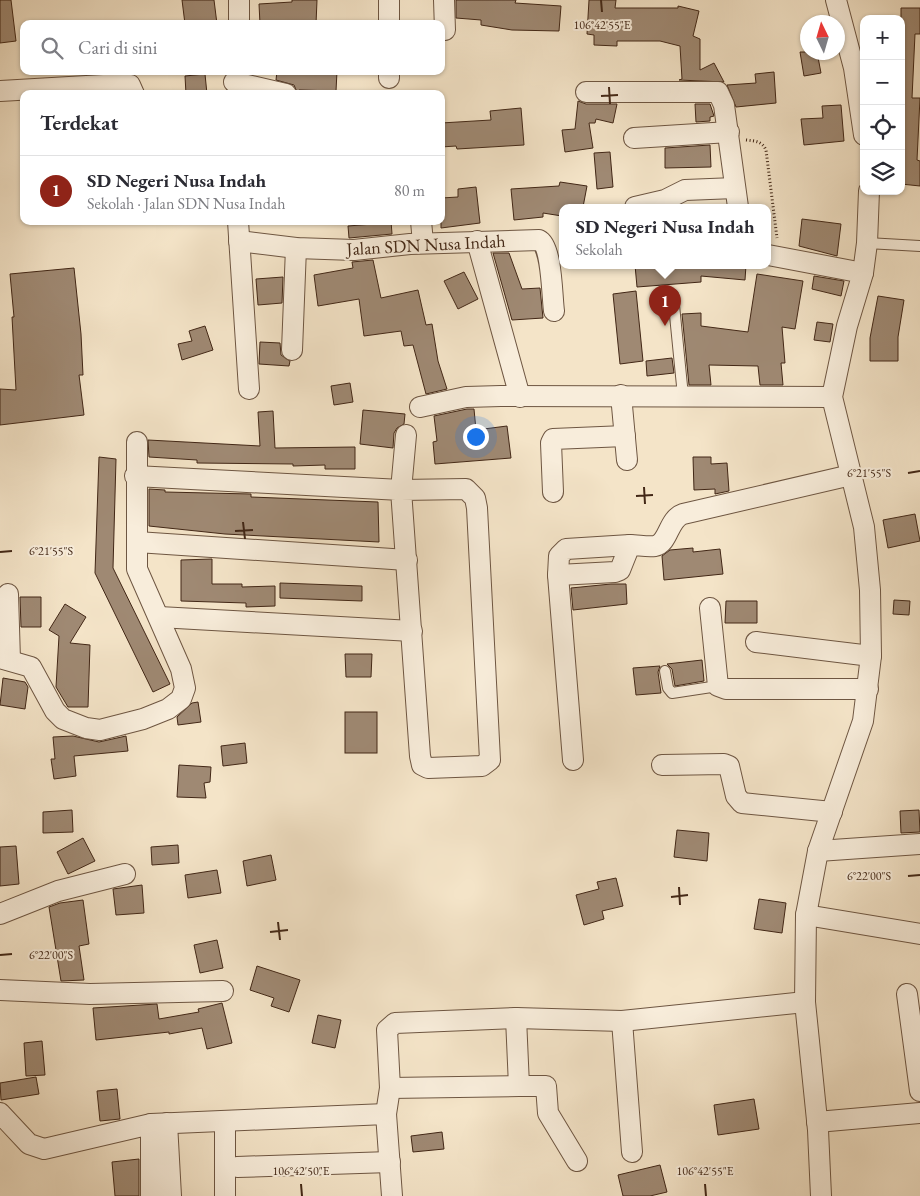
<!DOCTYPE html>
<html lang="id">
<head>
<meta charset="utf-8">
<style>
  :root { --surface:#fff; --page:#f2f2f3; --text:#2b2b33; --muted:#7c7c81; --line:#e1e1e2; --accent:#8f2418 }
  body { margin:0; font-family:"EB Garamond",serif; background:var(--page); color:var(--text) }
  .controls { position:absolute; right:15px; top:15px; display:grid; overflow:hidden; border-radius:10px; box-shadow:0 1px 4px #0004 }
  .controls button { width:45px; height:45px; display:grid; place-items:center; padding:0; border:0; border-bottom:1px solid var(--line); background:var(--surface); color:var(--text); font:25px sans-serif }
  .compass { position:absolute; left:800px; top:15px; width:45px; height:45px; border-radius:50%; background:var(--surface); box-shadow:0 1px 4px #0004; rotate:355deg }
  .you { position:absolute; left:475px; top:436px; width:18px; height:18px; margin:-12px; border:4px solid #fff; border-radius:50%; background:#1a73e8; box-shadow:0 0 0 8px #1a73e833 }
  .badge { display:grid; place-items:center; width:32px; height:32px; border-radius:50%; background:var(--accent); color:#fff; font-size:16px; font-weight:700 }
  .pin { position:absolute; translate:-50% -41px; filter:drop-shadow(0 1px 2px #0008) }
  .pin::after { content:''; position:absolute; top:26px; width:18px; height:15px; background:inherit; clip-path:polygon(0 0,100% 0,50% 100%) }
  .popup { position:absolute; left:559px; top:204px; width:212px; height:65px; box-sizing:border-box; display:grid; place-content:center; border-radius:10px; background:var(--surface); filter:drop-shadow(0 1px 4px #0005); font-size:16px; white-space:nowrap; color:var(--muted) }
  .popup b { font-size:19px; color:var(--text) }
  .popup::after { content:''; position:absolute; left:50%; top:100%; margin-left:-10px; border:10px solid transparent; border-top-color:var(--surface) }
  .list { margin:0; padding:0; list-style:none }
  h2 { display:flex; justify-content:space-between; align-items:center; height:65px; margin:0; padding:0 20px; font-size:21px }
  h2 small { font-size:16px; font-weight:400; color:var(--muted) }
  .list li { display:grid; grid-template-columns:32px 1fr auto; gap:15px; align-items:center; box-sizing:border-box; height:70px; padding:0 20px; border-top:1px solid var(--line) }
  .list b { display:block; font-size:19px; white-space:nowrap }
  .list p { margin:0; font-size:16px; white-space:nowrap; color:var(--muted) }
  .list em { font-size:16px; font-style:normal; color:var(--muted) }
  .icon { flex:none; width:28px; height:28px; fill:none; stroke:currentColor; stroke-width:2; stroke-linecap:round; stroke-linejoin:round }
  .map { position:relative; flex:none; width:920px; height:1196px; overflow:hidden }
  .search { position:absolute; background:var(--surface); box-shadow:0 1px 4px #0004; left:20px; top:20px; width:425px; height:55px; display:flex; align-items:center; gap:12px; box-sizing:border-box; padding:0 18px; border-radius:10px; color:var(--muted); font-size:19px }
  .panel { position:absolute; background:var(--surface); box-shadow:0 1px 4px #0004; left:20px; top:90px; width:425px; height:135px; border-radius:10px }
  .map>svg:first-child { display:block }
  .building { fill:#9f8973; stroke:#422716 }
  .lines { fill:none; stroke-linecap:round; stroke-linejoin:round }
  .lane-casing { stroke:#6e5642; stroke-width:12 }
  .street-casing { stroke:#6e5642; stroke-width:22 }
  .path { stroke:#422716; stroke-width:3; stroke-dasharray:1 2.5; stroke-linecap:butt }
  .lane { stroke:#f8eddb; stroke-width:10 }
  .street { stroke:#f8eddb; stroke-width:20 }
  .ticks { fill:none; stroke:#422716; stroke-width:2 }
  .labels { text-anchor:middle; stroke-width:4; stroke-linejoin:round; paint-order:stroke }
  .street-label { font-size:18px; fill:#422716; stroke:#f8eddb }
  .ticks-label { font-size:12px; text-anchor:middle; fill:#422716; stroke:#f8eddb; stroke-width:4; stroke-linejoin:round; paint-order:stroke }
</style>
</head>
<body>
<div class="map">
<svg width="920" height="1196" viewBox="0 0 920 1196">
  <rect width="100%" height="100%" fill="#f4e4c8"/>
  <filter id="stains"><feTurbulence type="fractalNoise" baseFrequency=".004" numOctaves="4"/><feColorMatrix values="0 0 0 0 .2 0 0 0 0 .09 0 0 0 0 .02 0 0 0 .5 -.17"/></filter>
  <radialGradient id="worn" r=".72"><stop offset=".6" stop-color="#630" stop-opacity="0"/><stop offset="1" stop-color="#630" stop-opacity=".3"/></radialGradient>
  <!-- building -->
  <g class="building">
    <polygon points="0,0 11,0 16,41 0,43"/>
    <polygon points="182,0 214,0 217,24 185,24"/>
    <polygon points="292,0 317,0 316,24 260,24 259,4 292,2"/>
    <polygon points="456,0 516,0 515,3 561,6 559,31 512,30 481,25 481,20 456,18"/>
    <polygon points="589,0 616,0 615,8 678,8 678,6 699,11 693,36 700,39 700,70 714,63 724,82 679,80 682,79 680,46 660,41 617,41 617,46 594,45 594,35 587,34"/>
    <polygon points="901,8 920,8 920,34 915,34 912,98 920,98 917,160 920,161 920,186 901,184 904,149 901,148"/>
    <polygon points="800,52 817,52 821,73 804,76"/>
    <polygon points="277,71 337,71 336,91 299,90 297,92 294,85 276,80"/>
    <polygon points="774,72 776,103 736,107 727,85 756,83 755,74"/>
    <polygon points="205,74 207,94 186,94 185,76"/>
    <polygon points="578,101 586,104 617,104 613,123 596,119 595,123 589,123 593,148 565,152 562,130 575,129"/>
    <polygon points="695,104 710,104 714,116 710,117 710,121 696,122"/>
    <polygon points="841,105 844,141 804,145 801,119 823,118 822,106"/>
    <polygon points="521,108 524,145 457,149 456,146 441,147 441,123 491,120 490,111"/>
    <polygon points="710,145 711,167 665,168 665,148"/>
    <polygon points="610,152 613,187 597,189 594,153"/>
    <polygon points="560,182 587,186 583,207 562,207 562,216 543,213 543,217 514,220 511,189 559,186"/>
    <polygon points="476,187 480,223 441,228 441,198 458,197 458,189"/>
    <polygon points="802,219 841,224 837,256 799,246"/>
    <polygon points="372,221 391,221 392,234 349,238 348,226 373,224"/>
    <polygon points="493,253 509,253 522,289 540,288 543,318 512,320"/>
    <polygon points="373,260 381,298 418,290 426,325 432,324 438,361 447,389 426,394 413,345 404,346 401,331 364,336 359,299 318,306 314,275 353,268 352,262"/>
    <polygon points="635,265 746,265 745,280 701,276 701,282 637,287"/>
    <polygon points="74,268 81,334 83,375 79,375 84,415 0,425 0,389 16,390 12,317 14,317 10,274"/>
    <polygon points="464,272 478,299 458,309 444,281"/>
    <polygon points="757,274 803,281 795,329 782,327 785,363 781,363 783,385 760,385 758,366 709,365 711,385 689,385 682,314 701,313 701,326 748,332"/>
    <polygon points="814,276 844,281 841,296 812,289"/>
    <polygon points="283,277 282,303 258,305 256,279"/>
    <polygon points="636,291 643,361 620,364 613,294"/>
    <polygon points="878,296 904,300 898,337 898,361 870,361 870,338"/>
    <polygon points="817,322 833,324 830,342 814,340"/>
    <polygon points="205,326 213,350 182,360 178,344 192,341 189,331"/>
    <polygon points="260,342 280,343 281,355 290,361 289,366 259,364"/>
    <polygon points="672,358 674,373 647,376 646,361"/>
    <polygon points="350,383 353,402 334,405 331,386"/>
    <polygon points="467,409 474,409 476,430 507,426 511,458 435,464 433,442 437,441 434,416"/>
    <polygon points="363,410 405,414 404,424 397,428 394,433 393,448 360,444"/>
    <polygon points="273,411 275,448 355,447 355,469 325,469 325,465 293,466 293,464 197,463 197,460 149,457 148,440 260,446 258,412"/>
    <polygon points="99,457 116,459 113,568 170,684 153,692 95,573"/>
    <polygon points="693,457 711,457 711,464 727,463 729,491 715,494 715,489 694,490"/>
    <polygon points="149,489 165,490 165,492 251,494 251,497 378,502 379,542 225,534 149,526"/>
    <polygon points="915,514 920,541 888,548 883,520"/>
    <polygon points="693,548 693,552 720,549 723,574 664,580 662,556 670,550"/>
    <polygon points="212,559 212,584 242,584 242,587 275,586 275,606 246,607 246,603 181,601 181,560"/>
    <polygon points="280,583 362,586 362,601 280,598"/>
    <polygon points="611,584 626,584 627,604 573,610 571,588"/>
    <polygon points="20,597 41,597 41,627 21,627"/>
    <polygon points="894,600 910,601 909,615 893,614"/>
    <polygon points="726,601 757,601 757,623 725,623"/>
    <polygon points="65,604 86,617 70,643 90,645 88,707 68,707 56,687 59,636 49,630"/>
    <polygon points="345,654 372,654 371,677 346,677"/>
    <polygon points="702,660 704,681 675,686 672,669 667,664"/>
    <polygon points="660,666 658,672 661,693 636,695 633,668"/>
    <polygon points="3,678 25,682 28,687 25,709 0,705"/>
    <polygon points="198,702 201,722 178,725 177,717 192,703"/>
    <rect x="345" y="712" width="32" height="41"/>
    <polygon points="73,736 99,742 126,736 128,751 74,756 76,776 54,779 51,759 55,759 53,737"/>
    <polygon points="245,743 247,763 223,766 221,746"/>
    <polygon points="179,765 211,767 210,782 204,783 206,798 177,797"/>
    <polygon points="72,810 73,832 43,833 43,812"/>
    <polygon points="919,810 920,832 901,833 900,811"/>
    <polygon points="677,830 709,833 707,861 674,857"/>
    <polygon points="83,838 95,861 68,874 57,852"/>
    <polygon points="178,845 179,863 152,865 151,847"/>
    <polygon points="16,846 19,884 0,886 0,847"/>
    <polygon points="271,855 276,880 247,886 243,861"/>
    <polygon points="217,870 221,893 188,898 185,875"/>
    <polygon points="616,878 623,906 602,911 604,919 584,925 576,895 599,889 597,882"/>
    <polygon points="142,885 144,913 116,915 113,889"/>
    <polygon points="759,899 786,903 782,933 754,929"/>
    <polygon points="83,900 89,944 79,946 84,980 61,981 49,907 60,903"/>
    <polygon points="217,940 223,968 200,973 194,945"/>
    <polygon points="257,966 300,980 289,1012 271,1006 274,998 250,990"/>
    <polygon points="222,1003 232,1043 207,1049 202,1028 169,1034 169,1032 96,1040 93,1008 157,1004 159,1019 199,1012 198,1009"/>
    <polygon points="318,1015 341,1020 335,1048 312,1043"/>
    <polygon points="42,1041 45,1075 26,1076 24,1043"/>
    <polygon points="36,1077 39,1094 1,1100 0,1083"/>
    <polygon points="117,1089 120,1119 100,1121 97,1091"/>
    <polygon points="754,1099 759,1129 718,1135 714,1105"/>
    <polygon points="442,1132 444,1149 413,1152 411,1136"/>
    <polygon points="139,1159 139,1196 115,1196 112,1162"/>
    <polygon points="660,1165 667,1192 650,1196 623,1196 618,1175"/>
  </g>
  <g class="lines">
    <!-- lane casing -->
    <g class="lane-casing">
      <g id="lane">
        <polyline points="867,243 920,246"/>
        <polyline points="673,295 683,396"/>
        <polyline points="665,671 668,688 672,693 718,686"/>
      </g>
    </g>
    <!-- street casing -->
    <g class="street-casing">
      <g id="street">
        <polyline points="239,0 239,24"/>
        <polyline points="444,0 445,30"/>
        <polyline points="836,0 854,68 864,135"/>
        <polyline points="389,24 389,0"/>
        <polyline points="389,78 389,71"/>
        <polyline points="234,82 286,94"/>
        <polyline points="0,91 121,84 130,85 134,94"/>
        <polyline points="586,92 718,92 724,105 738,207"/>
        <polyline points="634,138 729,132"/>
        <polyline points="635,207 665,200 685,190 735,188"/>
        <polyline points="238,221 249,389"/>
        <polyline points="421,221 423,243"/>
        <path d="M239,241L296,248L354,250L410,244L539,240C552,246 552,297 554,311"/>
        <polyline points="477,241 520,397"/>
        <polyline points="768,255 863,273"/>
        <polyline points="292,350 296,248"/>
        <polyline points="621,395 627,460"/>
        <polyline points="420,407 466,397 501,396 832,397"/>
        <polyline points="135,476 401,490 466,489 475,498 477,508 490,760 482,766 428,768 422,765 420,756 401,490 406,435"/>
        <polyline points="553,492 551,443 553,439 625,436"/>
        <polyline points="137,542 407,560"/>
        <path d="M558,575L615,572L620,570L630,545C638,545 647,547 655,546C669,543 668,519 683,514L851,475"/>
        <polyline points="8,594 10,660"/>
        <polyline points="710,608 718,686 726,689 868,689"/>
        <polyline points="159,617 412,631"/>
        <polyline points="756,642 871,656"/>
        <polyline points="0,658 31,667 55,711 63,719 86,728 100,730 143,719 168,709 181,699 185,688 181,669 137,569 137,442"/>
        <polyline points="573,760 558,575 559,556 566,549 630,545"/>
        <polyline points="662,765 724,764 729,766 736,796 742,803 832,812"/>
        <polyline points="818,851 920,844"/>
        <polyline points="0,914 58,891 125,874"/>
        <polyline points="806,915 920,934"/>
        <polyline points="0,990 90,994 223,991"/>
        <polyline points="907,994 920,1091"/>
        <polyline points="516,1018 519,1086 546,1086 548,1113 577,1161"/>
        <polyline points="622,1021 632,1152"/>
        <polyline points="390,1088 519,1086"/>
        <polyline points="0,1113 29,1144 44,1149 151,1124 386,1114 392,1196"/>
        <polyline points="386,1114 390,1088 387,1030 395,1023 516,1018 622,1021 805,1002"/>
        <polyline points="225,1121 225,1196"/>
        <polyline points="817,1122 920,1113"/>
        <polyline points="167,1123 171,1196"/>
        <polyline points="237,1167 390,1162"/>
        <polyline points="151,1196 151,1124"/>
        <polyline points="821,1196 818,1130 805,1002 806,915 818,851 863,721 871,656 870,590 864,527 832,397 847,326 863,273 867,243 869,191"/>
      </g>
    </g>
    <!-- path -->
    <path class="path" d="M746,140C755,141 762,141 766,150L777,238"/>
    <!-- lane -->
    <use href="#lane" class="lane"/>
    <!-- street -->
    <use href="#street" class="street"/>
  </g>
  <!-- ticks -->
  <path class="ticks" d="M601,0L602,12M609,87L610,104M601,96L618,95M908,473L920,471M644,487L645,504M636,496L653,495M243,522L245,539M235,531L253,530M0,552L12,551M908,876L920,875M679,887L680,905M671,897L688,895M278,922L280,940M270,932L288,930M0,955L12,954M301,1184L302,1196M705,1184L706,1196"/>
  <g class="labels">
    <!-- street labels -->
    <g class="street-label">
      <text transform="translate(426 245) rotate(-3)" y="6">Jalan SDN Nusa Indah</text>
    </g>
  </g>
  <g class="ticks-label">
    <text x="602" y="29">106°42'55"E</text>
    <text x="869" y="477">6°21'55"S</text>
    <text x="51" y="555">6°21'55"S</text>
    <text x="869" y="880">6°22'00"S</text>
    <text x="51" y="959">6°22'00"S</text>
    <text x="301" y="1175">106°42'50"E</text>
    <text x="705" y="1175">106°42'55"E</text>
  </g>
  <rect width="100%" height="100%" filter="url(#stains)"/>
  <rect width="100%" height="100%" fill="url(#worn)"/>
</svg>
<div class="controls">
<button>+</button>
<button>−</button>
<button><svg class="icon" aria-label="locate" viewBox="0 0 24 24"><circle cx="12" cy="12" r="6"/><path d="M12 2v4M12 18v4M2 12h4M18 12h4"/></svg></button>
<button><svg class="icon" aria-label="layers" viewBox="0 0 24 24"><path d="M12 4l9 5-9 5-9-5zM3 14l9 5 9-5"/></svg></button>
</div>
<svg class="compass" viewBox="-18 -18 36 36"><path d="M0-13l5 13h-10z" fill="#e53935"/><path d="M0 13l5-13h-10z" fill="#7c7c81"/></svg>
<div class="you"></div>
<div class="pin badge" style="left:665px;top:326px">1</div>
<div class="popup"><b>SD Negeri Nusa Indah</b>Sekolah</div>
<div class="search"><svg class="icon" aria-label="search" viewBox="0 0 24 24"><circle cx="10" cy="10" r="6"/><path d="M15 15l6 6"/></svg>Cari di sini</div>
<section class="panel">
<h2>Terdekat<small></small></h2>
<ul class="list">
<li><span class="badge">1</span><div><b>SD Negeri Nusa Indah</b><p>Sekolah · Jalan SDN Nusa Indah</p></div><em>80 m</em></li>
</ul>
</section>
</div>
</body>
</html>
